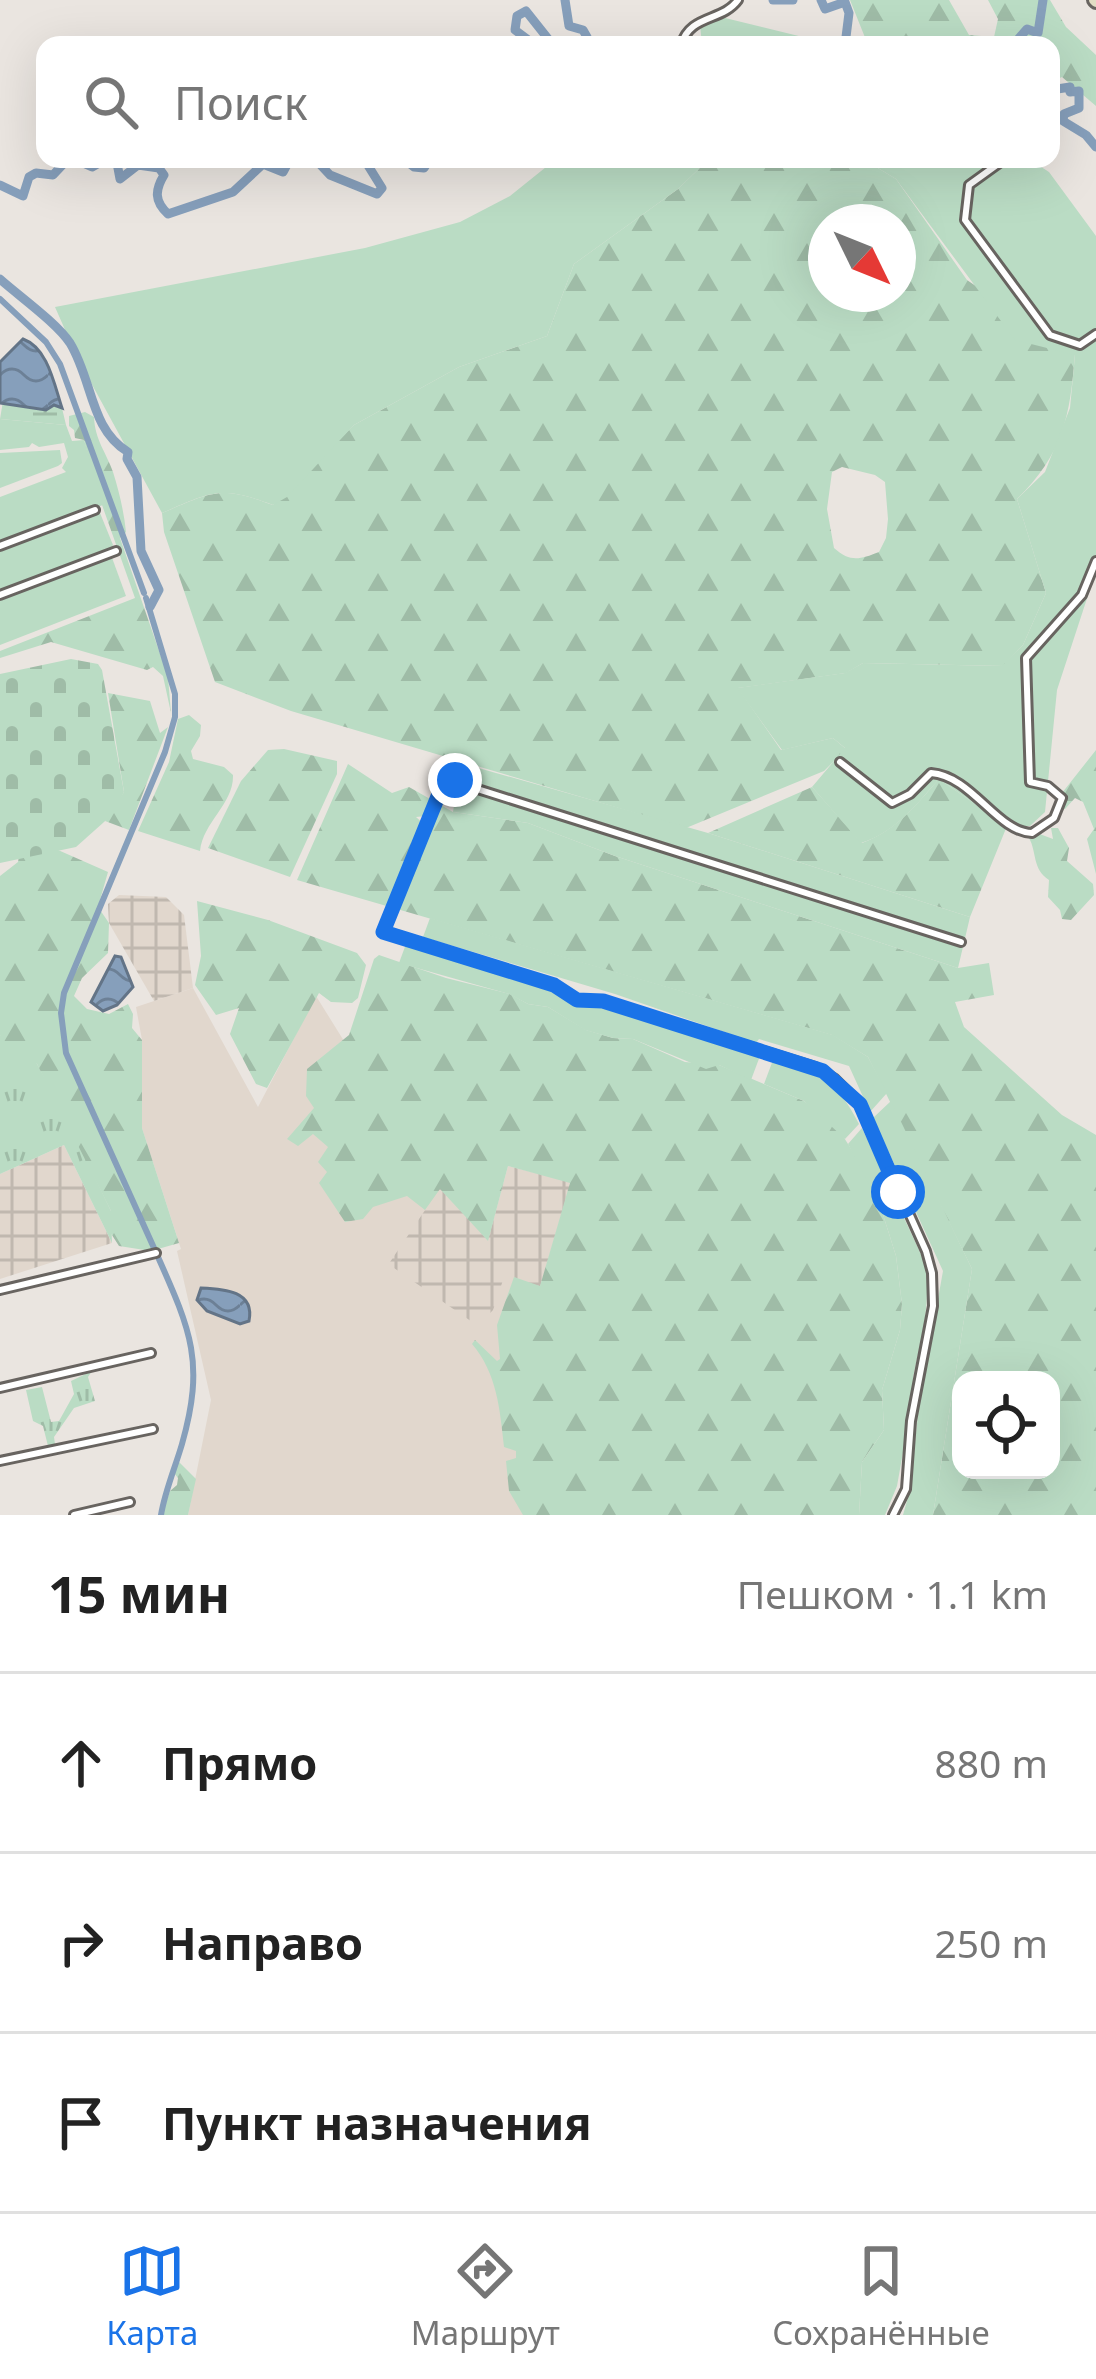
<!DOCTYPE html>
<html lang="ru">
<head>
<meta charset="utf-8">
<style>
  :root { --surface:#fff; --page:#f2f2f2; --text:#222; --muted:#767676; --line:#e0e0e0; --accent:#1a73e8 }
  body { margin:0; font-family:"Noto Sans",sans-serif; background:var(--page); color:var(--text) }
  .controls { position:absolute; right:36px; bottom:36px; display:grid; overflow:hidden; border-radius:24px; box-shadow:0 12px 48px #0002 }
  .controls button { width:108px; height:108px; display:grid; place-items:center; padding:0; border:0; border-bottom:3px solid var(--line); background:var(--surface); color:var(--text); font:60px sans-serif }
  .compass { position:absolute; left:808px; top:204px; width:108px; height:108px; border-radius:50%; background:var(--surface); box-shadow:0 12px 48px #0002; rotate:133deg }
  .stop { position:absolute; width:36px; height:36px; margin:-27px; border:9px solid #1a73e8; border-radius:50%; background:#fff }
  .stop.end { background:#1a73e8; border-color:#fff; box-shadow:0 3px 12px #0008 }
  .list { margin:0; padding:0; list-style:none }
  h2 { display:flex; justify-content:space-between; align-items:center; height:156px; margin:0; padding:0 48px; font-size:51px }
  h2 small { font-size:39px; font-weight:400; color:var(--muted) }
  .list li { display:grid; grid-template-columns:78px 1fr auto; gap:36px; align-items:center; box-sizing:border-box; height:180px; padding:0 48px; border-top:3px solid var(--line) }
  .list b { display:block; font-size:45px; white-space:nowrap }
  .list em { font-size:39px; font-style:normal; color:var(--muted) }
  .icon { flex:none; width:66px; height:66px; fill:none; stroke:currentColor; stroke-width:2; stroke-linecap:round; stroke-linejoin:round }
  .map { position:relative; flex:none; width:1096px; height:1515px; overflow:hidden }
  .search { position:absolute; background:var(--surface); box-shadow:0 12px 48px #0002; left:36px; right:36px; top:36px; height:132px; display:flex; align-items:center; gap:30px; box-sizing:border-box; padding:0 42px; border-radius:24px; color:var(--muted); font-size:45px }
  .sheet { height:696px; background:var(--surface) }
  nav { display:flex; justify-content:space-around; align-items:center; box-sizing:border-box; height:168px; border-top:3px solid var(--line); background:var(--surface); font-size:33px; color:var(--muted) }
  nav a { display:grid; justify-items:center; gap:6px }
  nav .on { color:var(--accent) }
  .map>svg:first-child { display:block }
  .built { fill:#e1d7cd }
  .industrial { fill:url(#industrial-grid) }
  .grass { fill:url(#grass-tufts) }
  .forest { fill:url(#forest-firs); fill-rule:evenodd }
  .wetland { fill:url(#wetland-marsh) }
  .cemetery { fill:url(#cemetery-stones) }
  .garden { fill:#badcc4 }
  .water { fill:url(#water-waves); stroke:#637487; stroke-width:3 }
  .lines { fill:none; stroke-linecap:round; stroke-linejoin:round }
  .canal { stroke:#869fbb; stroke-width:6 }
  .river { stroke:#869fbb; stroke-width:9 }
  .street-casing { stroke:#686460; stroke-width:12 }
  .secondary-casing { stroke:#686460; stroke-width:16 }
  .street { stroke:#fff; stroke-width:6 }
  .secondary { stroke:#e2ddc4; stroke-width:10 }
  .route { stroke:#1a73e8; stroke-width:15 }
</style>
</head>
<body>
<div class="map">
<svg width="1096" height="1515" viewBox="0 0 1096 1515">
  <defs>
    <pattern id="industrial-grid" width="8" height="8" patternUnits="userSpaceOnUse" patternTransform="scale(3)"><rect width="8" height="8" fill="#e1d7cd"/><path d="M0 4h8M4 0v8" fill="none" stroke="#c0b8af"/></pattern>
    <pattern id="grass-tufts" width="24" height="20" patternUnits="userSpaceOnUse" patternTransform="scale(3)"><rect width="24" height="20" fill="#badcc4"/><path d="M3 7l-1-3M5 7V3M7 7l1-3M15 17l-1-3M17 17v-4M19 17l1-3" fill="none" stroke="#9fbca7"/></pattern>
    <pattern id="forest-firs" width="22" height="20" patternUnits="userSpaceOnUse" patternTransform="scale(3)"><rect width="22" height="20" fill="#badcc4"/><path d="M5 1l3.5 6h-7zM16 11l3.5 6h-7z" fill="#9fbca7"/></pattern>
    <pattern id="wetland-marsh" width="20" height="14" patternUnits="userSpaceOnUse" patternTransform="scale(3)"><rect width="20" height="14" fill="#badcc4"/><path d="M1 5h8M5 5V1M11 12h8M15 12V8" fill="none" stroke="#9fbca7"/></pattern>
    <pattern id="cemetery-stones" width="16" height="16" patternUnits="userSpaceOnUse" patternTransform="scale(3)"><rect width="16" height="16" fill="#badcc4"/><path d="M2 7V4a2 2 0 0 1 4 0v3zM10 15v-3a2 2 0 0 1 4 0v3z" fill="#9fbca7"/></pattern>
    <pattern id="water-waves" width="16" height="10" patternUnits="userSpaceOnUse" patternTransform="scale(3)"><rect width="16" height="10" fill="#869fbb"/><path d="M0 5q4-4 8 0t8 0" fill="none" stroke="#6c8096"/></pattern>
  </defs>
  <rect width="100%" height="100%" fill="#eae5e0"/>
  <!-- built -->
  <polygon class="built" points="193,988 258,1107 316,996 344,1041 540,1287 569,1515 188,1515 211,1400 177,1251 181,1249 142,1128 142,1040 136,1007"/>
  <!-- industrial -->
  <g class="industrial">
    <polygon points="119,895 166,897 184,915 193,988 154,1001 109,923 108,904"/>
    <polygon points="64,1145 112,1243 0,1279 0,1174"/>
    <polygon points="508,1166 571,1182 540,1287 505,1274 493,1310 478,1326 394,1268 390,1262 440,1188 488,1240"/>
  </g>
  <!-- grass -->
  <g class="grass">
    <polygon points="0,1035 37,1064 60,1105 111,1211 112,1243 64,1145 0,1174"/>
    <polygon points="92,1371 88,1377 95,1401 74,1408 54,1437 55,1444 48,1446 43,1426 33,1421 26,1390 42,1387 51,1422 59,1421 74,1394 71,1381"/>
  </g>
  <!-- forest -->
  <g class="forest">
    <polygon points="850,0 949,0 969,35 994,37 998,19 988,0 1050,0 1066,27 1096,55 1096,106 1062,77 1051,82 1051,45 868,45"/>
    <path d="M709,159H863L896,179L967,280L1075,354C1070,417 1063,454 1017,499L1046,593L1023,645L1003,666L863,663L846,673L738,688L781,750L833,738L846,749L824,771L686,828L291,711L215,682L164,532L162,513C213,492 219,485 273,505L354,425L459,367L547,336L574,264L678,189ZM826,222H898V294H826ZM842,467L875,475L885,482L888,519L886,538L879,552C859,560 850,562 834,548L827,509L832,472Z"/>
    <path d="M85,412L94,417C95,440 106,452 113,472C119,491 124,512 126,532L120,538L168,677L171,713L163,676L153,667L147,670L51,642L0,658V651L135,598L96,488L84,440L75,438L74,430L69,426V416Z"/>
    <polygon points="108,693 150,701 160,733 168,727 129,830 105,821 124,792"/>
    <path d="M189,715L201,725L200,736L191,751L193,759L224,767L233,775C234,804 203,822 200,851L138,831L169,762L178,719Z"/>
    <polygon points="284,749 337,761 337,774 290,877 208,848 241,781 268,750"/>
    <polygon points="1096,750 1096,874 1087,839 1094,829 1083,802 1075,798 1065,809 1059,808 1062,793"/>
    <path d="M348,764L392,793L409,787L453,812L528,823L615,856L958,968L989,963L994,995L955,1002L964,1027L1062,1115L1096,1135V1515H933L972,1269L868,1057L832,1035L397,909L435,815L416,817L425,825L390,907L297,880ZM961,1380H1051V1470H961Z"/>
    <path d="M939,779L1007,826L970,917L708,833L812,787L862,843C896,831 916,805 939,779Z"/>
    <path d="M1051,828H1058L1069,848L1067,861L1093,884L1094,895L1071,920L1062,919L1060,910L1048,897L1049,880C1032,869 1037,852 1029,838L1037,833L1053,839Z"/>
    <polygon points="20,849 58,850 108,872 98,907 109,923 108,953 82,978 74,996 87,1009 109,1014 128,1004 133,1014 132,1028 142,1040 142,1128 179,1243 151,1251 119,1246 110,1232 111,1211 37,1064 9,1055 0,1035 0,876 18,862"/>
    <polygon points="197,901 268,920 357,953 366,965 358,998 352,1003 331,1002 319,993 267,1088 256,1084 230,1034 239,1008 216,1015 195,985 201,956"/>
    <path d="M379,955L446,978L510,994L528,1004L548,1007L586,1030L613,1038L633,1039L685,1062L719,1065L804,1101L838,1128L863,1168L880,1205L896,1256L902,1304L900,1330L882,1390L884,1430L862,1462L859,1515H523L509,1491L506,1461L516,1458V1451L504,1447C500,1410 497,1373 472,1344L475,1340L497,1361L500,1359L497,1325L514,1277L540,1286L570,1183L508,1166L488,1241L440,1189L425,1210L407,1196L373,1207L363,1219L345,1222L319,1183L327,1172L318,1162L328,1147L313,1134L298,1146L287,1139L314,1108L306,1096L307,1069L349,1035L374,959Z"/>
    <polygon points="179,1462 196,1479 188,1515 162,1515 170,1491 177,1485 178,1478 174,1473"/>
  </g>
  <!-- wetland -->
  <polygon class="wetland" points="3,401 43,407 54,404 62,408 66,425 0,419"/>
  <!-- cemetery -->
  <polygon class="cemetery" points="71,659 98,664 102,670 124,792 113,814 76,847 0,863 0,674"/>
  <!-- garden -->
  <g class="garden">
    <polygon points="721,17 815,40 820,45 702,45 700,25"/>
    <path d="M556,159H709L678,189L574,264L547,336L459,367L354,425L287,497L273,505C219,485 212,492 162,513L77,357L55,307L365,248L460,222L510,196Z"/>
    <path d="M863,159H978L985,165L993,159H1029L1049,172L1096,236V571L1057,690L1045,812L1030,826H1007L939,779C916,805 896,832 861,843L812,787L845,748L833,738L782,750L737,688L845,673L863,663L1002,666L1023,645L1046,593L1017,499L1045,472L1070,408L1075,355L1015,340L896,179Z"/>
    <polygon points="0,419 66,425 72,441 84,440 103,505 0,543 0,497 66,472 62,468 68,457 64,443 39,447 32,443 29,447 0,450"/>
    <polygon points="60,450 62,463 58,466 0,488 0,453"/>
    <polygon points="95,513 100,513 113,545 110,551 0,592 0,548"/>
    <polygon points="111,555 126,596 0,645 0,598"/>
    <polygon points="461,763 708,833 970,917 958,968 615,856 528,823 453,812"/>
    <polygon points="430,918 833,1035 868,1057 887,1093 870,1112 849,1066 759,1039 756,1043 615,994 423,937"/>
    <polygon points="406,944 499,971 498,975 565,995 571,1001 631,1014 760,1056 751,1080 719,1065 706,1069 633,1039 613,1038 585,1030 548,1007 528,1004 509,994 399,963"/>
    <path d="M773,1060C819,1074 837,1080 859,1124L845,1139L804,1101L764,1084Z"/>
    <polygon points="891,1101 972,1269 933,1515 903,1515 910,1490 919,1405 943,1271 873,1118"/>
    <path d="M862,1128L926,1265C930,1310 922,1334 913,1378L916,1379L897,1486L885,1515H859L862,1462L884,1430L882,1390L900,1330L902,1304L896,1256L880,1205L848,1144Z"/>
  </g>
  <!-- water -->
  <g class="water">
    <path d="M23,339C48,348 54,384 62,408L54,405L46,410L0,403V362Z"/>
    <polygon points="115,956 121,957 133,987 117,1005 103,1011 91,1002"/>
    <path d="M201,1288C225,1289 255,1291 249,1321L240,1324L207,1311L197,1300Z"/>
  </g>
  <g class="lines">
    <!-- canal -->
    <g class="canal">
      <polyline points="0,299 46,342 60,364 144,593"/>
      <polyline points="146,598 175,694 175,717 165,752 64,993 61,1013 66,1053 154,1248"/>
      <path d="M158,1257C191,1331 205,1363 182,1444C175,1468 165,1491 161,1515"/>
    </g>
    <!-- river -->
    <g class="river">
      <polyline points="565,0 569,26 583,30 587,37 584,45"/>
      <polyline points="773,0 793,0"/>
      <polyline points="821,0 825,9 845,2 849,13 845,45"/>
      <polyline points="535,45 515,30 517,16 526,11 553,45"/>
      <polyline points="1013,45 1027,29 1038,33 1043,0"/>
      <polyline points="1051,90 1070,87 1070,92 1079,91 1079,108 1064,114 1063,121 1086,135 1096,147"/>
      <polyline points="74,159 92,167 106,159"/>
      <path d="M111,159L117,163L120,179L138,165L159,168L164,175C155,190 154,201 168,214L233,192L263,164L283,172L290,159"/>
      <polyline points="315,159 330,175 377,194 382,188 364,159"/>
      <polyline points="404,159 414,167 424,168 430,159"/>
      <polyline points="0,185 23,196 29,177 36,173 53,175 68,159"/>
      <path d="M0,279C19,296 57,323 70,343C93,381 90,429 128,452L127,459L137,477L141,551L159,590L150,607"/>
    </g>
    <!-- street casing -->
    <g class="street-casing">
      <g id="street">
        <path d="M681,45C690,14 722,22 738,0"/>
        <polyline points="1005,159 969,185 965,220 1050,335 1080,345 1096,334"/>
        <polyline points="0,546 95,510"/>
        <polyline points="0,595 116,551"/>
        <path d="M840,762L892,803L910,794L931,773C972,776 997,832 1032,833L1054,818L1062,798L1048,786L1030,782L1026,658L1082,595L1096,561"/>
        <polyline points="0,1290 156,1253"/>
        <polyline points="0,1388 151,1353"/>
        <polyline points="0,1461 153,1429"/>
        <polyline points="74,1515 130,1502"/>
        <polyline points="893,1515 906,1489 911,1421 933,1306 932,1273 926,1251 860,1104 835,1079 815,1067 603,1001 577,1000 554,985 383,931 441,789 449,780 961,942"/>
      </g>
    </g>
    <!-- secondary casing -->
    <g class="secondary-casing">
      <polyline id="secondary" points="1094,0 1096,2"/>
    </g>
    <!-- street -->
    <use href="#street" class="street"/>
    <!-- secondary -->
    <use href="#secondary" class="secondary"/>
  </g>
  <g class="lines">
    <!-- route -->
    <polyline class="route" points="455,780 448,780 441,789 383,932 554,985 577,1000 603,1001 823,1071 860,1104 898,1192"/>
  </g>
</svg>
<div class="controls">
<button><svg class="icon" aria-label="locate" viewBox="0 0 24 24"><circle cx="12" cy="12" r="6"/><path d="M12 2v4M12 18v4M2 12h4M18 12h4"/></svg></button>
</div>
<svg class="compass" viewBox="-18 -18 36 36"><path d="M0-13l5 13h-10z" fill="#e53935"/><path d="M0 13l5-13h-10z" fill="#767676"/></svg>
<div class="stop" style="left:898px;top:1192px"></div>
<div class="stop end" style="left:455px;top:780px"></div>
<div class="search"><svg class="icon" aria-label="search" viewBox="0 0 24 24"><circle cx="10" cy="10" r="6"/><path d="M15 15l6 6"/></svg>Поиск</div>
</div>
<section class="sheet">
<h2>15 мин<small>Пешком · 1.1 km</small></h2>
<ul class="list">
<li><svg class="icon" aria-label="ahead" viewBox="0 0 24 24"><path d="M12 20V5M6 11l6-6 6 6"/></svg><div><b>Прямо</b></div><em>880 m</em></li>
<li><svg class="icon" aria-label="right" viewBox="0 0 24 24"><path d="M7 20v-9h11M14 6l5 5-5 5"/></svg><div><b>Направо</b></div><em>250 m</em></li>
<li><svg class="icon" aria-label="arrive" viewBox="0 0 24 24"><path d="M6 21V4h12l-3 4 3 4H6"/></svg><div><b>Пункт назначения</b></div></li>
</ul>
</section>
<nav>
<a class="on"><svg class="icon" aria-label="map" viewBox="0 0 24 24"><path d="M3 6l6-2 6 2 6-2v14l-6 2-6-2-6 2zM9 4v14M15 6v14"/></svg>Карта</a>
<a><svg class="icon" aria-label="directions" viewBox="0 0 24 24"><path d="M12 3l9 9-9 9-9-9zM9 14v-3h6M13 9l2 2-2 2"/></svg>Маршрут</a>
<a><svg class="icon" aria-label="saved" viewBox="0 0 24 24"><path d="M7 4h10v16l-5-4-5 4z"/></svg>Сохранённые</a>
</nav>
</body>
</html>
